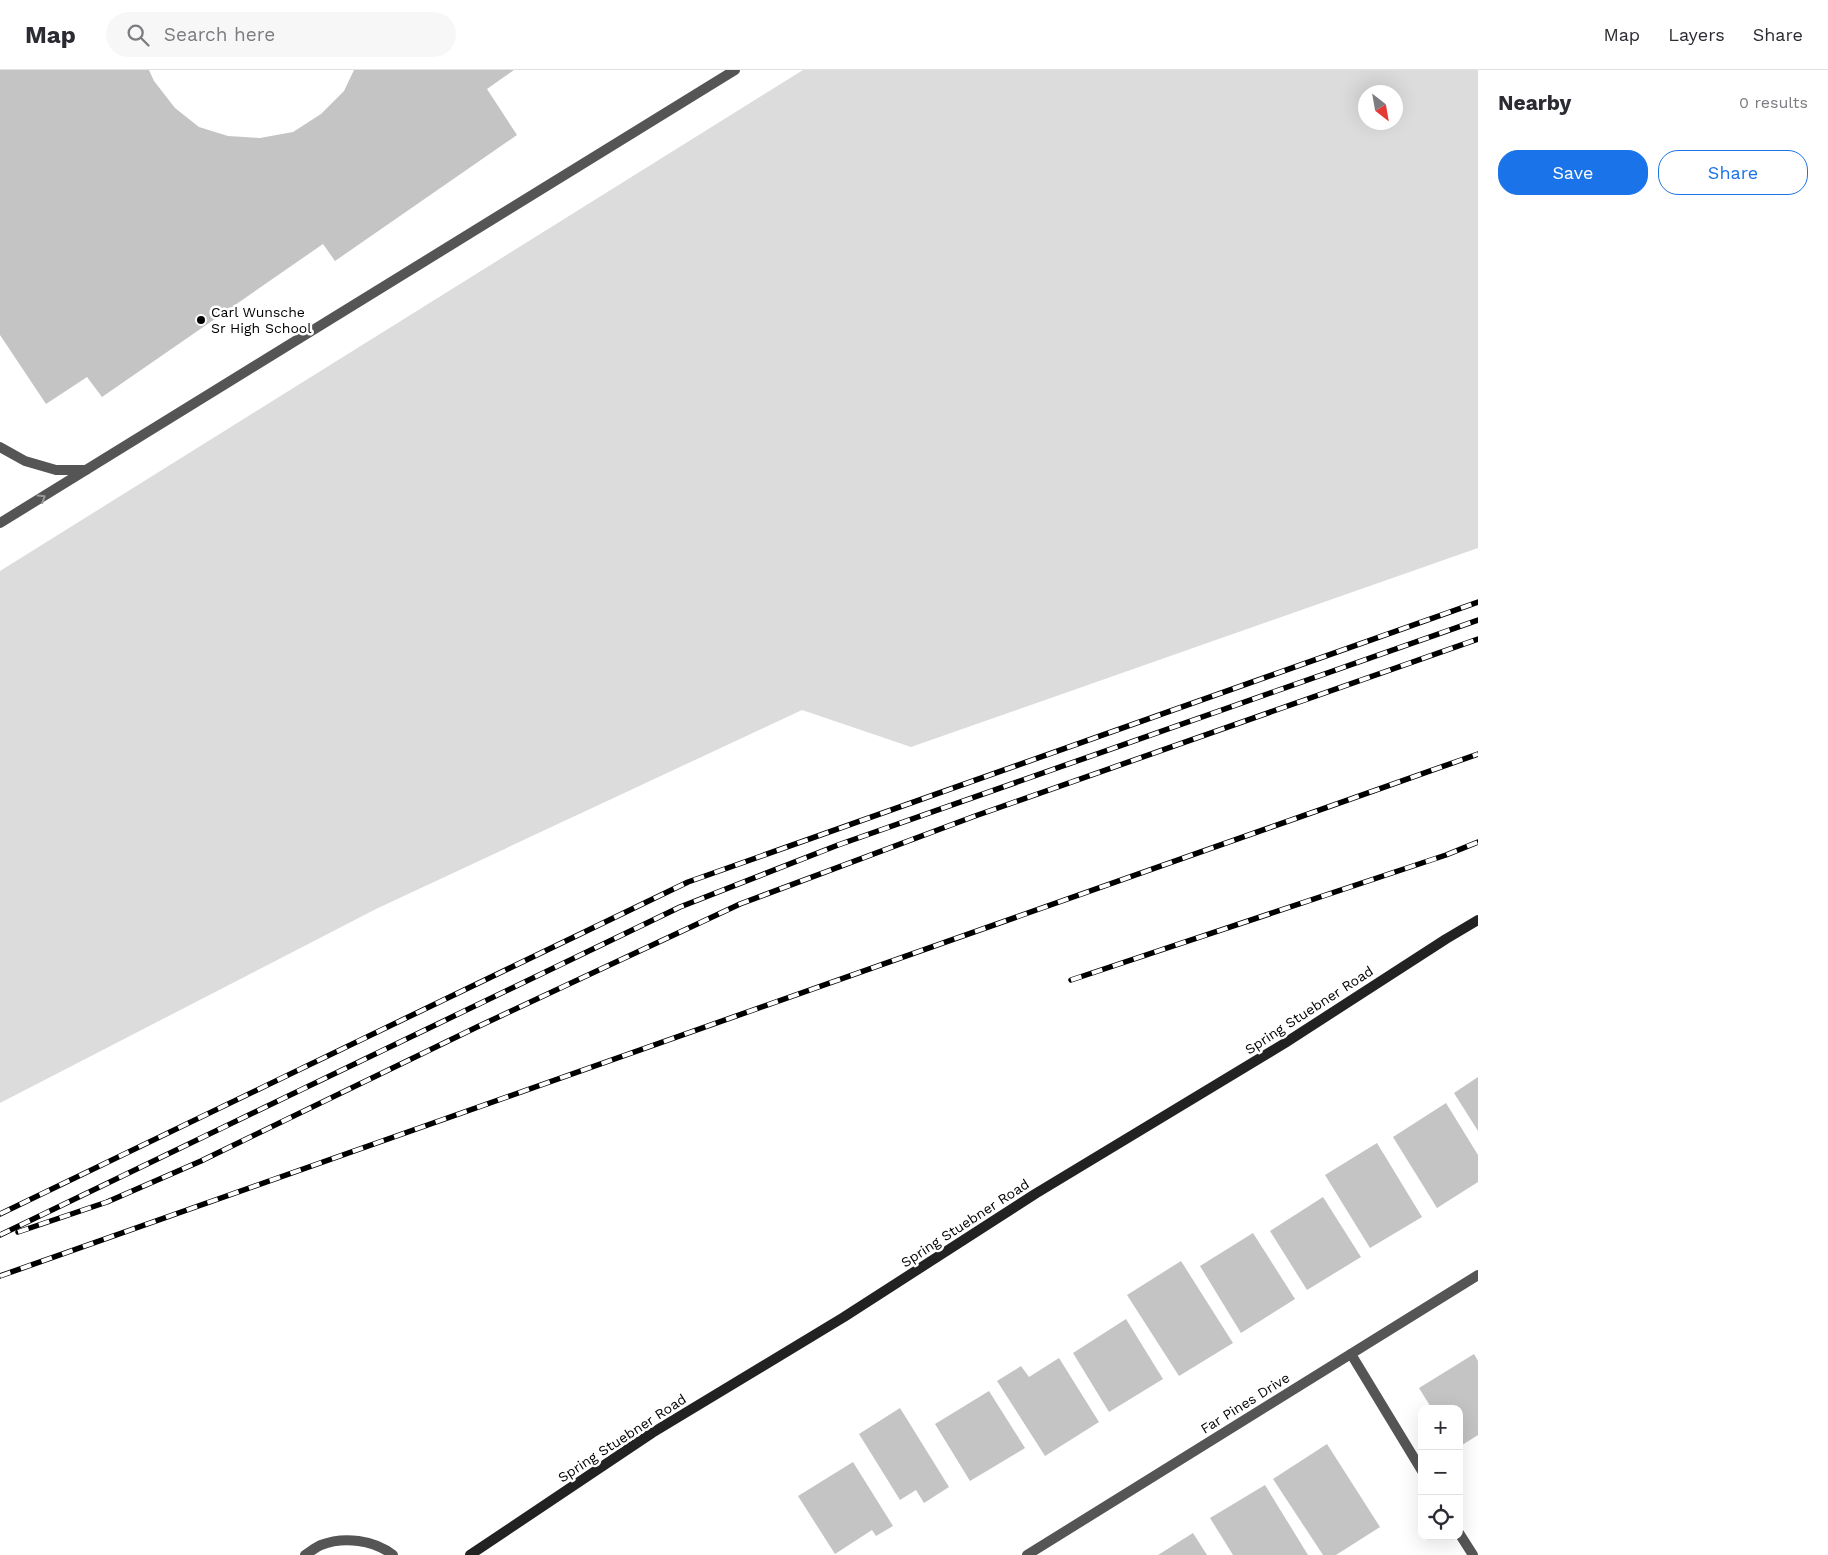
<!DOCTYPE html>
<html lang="en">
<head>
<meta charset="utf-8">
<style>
  :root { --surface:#fff; --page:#f7f7f7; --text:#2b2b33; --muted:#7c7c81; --line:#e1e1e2; --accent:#1a73e8 }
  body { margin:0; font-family:"Work Sans",sans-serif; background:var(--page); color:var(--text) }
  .controls { position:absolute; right:15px; bottom:15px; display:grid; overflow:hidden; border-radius:10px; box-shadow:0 5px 20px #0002 }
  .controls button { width:45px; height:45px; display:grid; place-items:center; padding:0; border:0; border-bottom:1px solid var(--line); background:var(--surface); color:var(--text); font:25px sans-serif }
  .compass { position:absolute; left:1358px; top:15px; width:45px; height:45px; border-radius:50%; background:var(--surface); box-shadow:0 5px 20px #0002; rotate:149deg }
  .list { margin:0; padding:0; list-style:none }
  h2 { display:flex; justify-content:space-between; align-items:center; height:65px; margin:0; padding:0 20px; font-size:21px }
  h2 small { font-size:16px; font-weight:400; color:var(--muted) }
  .actions { display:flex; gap:10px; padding:15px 20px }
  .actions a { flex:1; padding:11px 0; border:1px solid var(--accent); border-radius:20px; text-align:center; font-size:18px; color:var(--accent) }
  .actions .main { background:var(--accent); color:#fff }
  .icon { flex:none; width:28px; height:28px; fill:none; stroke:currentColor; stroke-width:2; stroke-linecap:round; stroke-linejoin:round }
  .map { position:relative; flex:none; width:1478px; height:1485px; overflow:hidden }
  header { display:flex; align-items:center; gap:30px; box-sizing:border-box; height:70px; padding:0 25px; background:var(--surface); border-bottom:1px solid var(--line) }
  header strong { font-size:24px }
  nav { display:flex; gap:28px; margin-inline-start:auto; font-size:18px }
  .search { width:350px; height:45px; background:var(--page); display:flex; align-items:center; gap:12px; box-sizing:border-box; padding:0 18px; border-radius:28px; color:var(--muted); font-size:19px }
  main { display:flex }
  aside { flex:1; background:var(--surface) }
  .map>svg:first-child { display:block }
  .green { fill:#dcdcdc; fill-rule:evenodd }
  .building { fill:#c4c4c4 }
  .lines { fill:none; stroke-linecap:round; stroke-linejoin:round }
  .service { stroke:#555; stroke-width:10 }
  .minor { stroke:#555; stroke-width:10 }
  .secondary { stroke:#222; stroke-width:10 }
  .rail-casing { stroke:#000; stroke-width:5.5 }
  .rail { stroke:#fff; stroke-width:4; stroke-dasharray:11; stroke-linecap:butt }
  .oneway { stroke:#999 }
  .poi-dot { fill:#000; stroke:#fff; stroke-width:2 }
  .labels { text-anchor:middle; stroke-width:5; stroke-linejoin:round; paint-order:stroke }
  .poi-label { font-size:14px; fill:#000; stroke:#fff; text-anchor:start }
  .street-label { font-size:14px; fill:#000; stroke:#fff }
</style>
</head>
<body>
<header>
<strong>Map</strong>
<div class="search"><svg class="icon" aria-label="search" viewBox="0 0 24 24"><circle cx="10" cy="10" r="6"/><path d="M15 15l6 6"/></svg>Search here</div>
<nav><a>Map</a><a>Layers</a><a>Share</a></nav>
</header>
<main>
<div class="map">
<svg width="1478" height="1485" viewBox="0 0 1478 1485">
  <rect width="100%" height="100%" fill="#fff"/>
  <!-- green -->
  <path class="green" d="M803,0H1478V478L911,677L802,640L376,839L0,1033V501ZM1366,22H1396V52H1366Z"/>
  <!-- building -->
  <g class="building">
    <polygon points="0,0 149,0 154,11 175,38 199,57 228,66 260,68 293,62 321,44 344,21 354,0 514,0 487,19 517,65 335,191 323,174 102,327 87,307 46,334 0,265"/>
    <polygon points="1478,1007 1478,1061 1454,1023"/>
    <polygon points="1446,1033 1478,1085 1478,1112 1437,1138 1393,1067"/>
    <polygon points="1377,1073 1422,1147 1370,1178 1325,1105"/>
    <polygon points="1323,1127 1361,1187 1307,1220 1270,1161"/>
    <polygon points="1253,1163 1295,1229 1241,1263 1200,1196"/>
    <polygon points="1181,1191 1233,1273 1179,1306 1127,1225"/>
    <polygon points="1126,1249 1163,1309 1109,1342 1073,1283"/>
    <polygon points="1474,1284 1478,1291 1478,1365 1459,1377 1459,1339 1432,1339 1419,1318"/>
    <polygon points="1059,1288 1099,1352 1045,1386 997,1311 1021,1296 1029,1307"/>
    <polygon points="989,1321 1025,1378 970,1411 935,1354"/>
    <polygon points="900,1338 949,1417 924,1433 916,1420 900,1430 859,1364"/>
    <polygon points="1327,1374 1380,1457 1336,1485 1323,1485 1273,1409"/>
    <polygon points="853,1392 893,1456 876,1466 872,1460 835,1484 798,1426"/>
    <polygon points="1265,1415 1308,1485 1233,1485 1210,1448"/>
    <polygon points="1193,1463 1207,1485 1158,1485"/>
  </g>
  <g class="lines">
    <!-- service -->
    <g class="service">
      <polyline points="0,377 25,391 56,400 86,400"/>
      <polyline points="0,453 735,0"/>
      <path d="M305,1485C310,1482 316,1477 321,1475C344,1466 374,1470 393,1485"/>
    </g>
    <!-- minor -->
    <g class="minor">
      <polyline points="1351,1284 1422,1401"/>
      <polyline points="1459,1463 1473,1485"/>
      <polyline points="1027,1485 1478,1205"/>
    </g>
    <!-- secondary -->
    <polyline class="secondary" points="470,1485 652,1363 844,1247 1035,1124 1285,973 1446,869 1478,850"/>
    <!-- rail casing -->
    <g class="rail-casing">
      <g id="rail">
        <polyline points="1071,910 1446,785 1478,772"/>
        <polyline points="0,1144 688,812 1478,532"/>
        <polyline points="18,1162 107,1132 201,1091 477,957 740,834 975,746 1478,569"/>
        <polyline points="0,1165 680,837 838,775 1478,550"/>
        <polyline points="0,1206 1478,684"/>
      </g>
    </g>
    <!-- rail -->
    <use href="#rail" class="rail"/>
  </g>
  <!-- one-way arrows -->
  <defs><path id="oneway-chevron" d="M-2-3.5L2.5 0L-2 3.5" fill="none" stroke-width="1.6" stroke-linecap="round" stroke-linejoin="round" transform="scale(1.25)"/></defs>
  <use class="oneway" href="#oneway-chevron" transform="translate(42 428) rotate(-32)"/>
  <!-- markers -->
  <circle class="poi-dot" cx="201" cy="250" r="5"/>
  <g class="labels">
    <!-- poi labels -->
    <g class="poi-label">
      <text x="211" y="247">Carl Wunsche<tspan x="211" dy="16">Sr High School</tspan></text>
    </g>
    <!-- street labels -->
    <g class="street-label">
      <text transform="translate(1309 940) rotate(-33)" y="5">Spring Stuebner Road</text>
      <text transform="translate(965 1153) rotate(-33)" y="5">Spring Stuebner Road</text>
      <text transform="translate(1245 1333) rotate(-32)" y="5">Far Pines Drive</text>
      <text transform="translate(622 1368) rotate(-33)" y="5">Spring Stuebner Road</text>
    </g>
  </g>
</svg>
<div class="controls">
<button>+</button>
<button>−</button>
<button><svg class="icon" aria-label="locate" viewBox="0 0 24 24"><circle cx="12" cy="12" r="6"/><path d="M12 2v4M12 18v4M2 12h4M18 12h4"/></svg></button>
</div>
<svg class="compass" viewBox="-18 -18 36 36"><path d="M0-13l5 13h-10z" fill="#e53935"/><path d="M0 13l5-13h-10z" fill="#7c7c81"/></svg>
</div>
<aside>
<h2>Nearby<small>0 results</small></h2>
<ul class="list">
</ul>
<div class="actions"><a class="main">Save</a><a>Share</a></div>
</aside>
</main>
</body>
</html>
